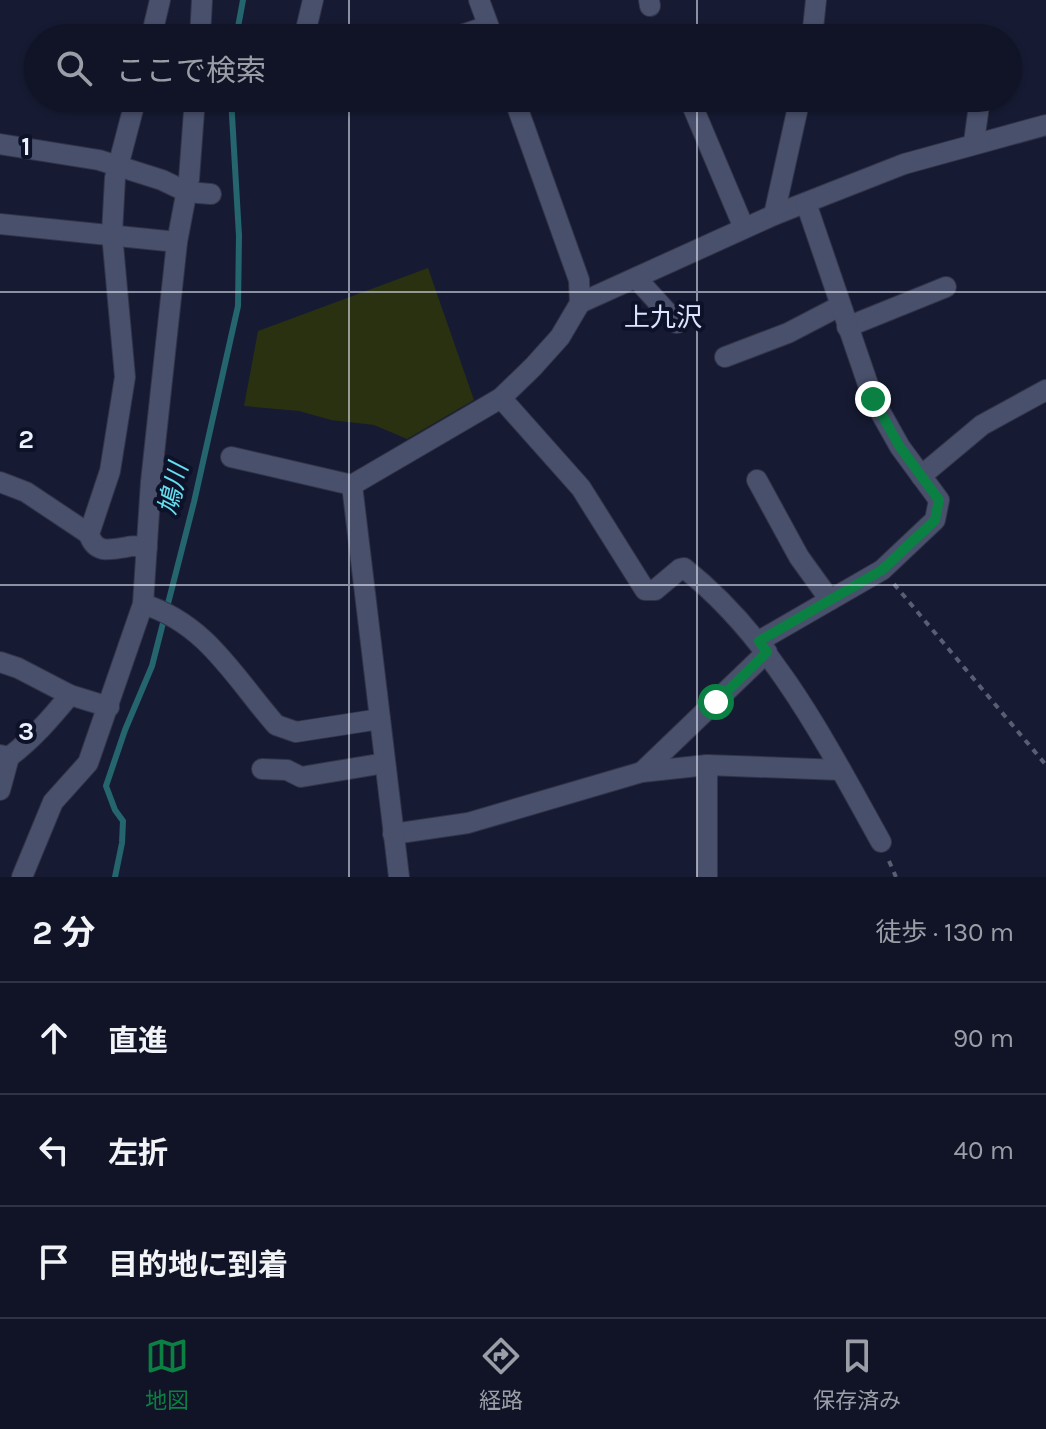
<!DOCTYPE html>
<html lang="ja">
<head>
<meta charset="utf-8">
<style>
  :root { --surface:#101426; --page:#1e2132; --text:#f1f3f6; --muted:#9c9ea7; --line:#303343; --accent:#0b8043 }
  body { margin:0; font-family:Karla,"Noto Sans JP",sans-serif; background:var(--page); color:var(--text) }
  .stop { position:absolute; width:24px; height:24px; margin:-18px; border:6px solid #0b8043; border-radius:50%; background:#fff }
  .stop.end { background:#0b8043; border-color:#fff; box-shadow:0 2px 8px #0008 }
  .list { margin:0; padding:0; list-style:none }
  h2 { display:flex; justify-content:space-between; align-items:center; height:104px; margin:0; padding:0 32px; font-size:34px }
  h2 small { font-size:26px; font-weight:400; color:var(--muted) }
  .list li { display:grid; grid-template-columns:52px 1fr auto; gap:24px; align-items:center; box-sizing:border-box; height:112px; padding:0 32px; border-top:2px solid var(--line) }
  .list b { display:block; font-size:30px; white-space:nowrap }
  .list em { font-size:26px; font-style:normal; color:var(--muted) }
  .icon { flex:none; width:44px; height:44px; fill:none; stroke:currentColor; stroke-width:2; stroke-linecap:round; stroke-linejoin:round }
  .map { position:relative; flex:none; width:1046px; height:877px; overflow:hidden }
  .search { position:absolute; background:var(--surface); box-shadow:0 2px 6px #0004; left:24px; right:24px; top:24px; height:88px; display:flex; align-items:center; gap:20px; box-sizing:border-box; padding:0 28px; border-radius:44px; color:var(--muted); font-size:30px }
  .sheet { height:440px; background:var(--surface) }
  nav { display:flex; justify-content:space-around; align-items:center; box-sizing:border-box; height:112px; border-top:2px solid var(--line); background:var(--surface); font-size:22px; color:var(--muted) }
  nav a { display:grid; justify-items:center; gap:4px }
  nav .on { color:var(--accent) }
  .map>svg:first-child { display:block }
  .green { fill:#2a3111 }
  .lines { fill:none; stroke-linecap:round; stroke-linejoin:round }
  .stream { stroke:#25656e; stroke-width:6 }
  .minor-casing { stroke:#333448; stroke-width:22 }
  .path { stroke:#595e73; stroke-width:4; stroke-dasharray:6 6; stroke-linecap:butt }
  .minor { stroke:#49506c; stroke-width:20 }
  .route { stroke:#0b8043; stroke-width:10 }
  .grid { fill:none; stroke:#edf1fe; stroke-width:2; stroke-opacity:0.55 }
  .labels { text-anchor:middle; stroke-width:8; stroke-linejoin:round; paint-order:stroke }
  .neighbourhood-label { font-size:26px; fill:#dbe3fe; stroke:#0e1229 }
  .water-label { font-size:26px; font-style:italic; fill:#65e0f1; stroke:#0e1229 }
  .grid-label { font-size:26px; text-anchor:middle; font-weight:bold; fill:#edf1fe; stroke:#0e1229; stroke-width:8; stroke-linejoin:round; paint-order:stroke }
</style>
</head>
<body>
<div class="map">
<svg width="1046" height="877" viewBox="0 0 1046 877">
  <rect width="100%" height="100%" fill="#161b33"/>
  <!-- green -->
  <polygon class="green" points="428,268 474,400 407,439 374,425 331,420 299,411 244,406 258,331"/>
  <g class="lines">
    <!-- stream -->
    <g class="stream">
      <polyline points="236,38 243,0"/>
      <polyline points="115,877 122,843 123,821 115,810 106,786 125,730 152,666 194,502 238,306 239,236 231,98"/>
    </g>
    <!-- minor casing -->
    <g class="minor-casing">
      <g id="minor">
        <polyline points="479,0 493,38"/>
        <polyline points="649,0 650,6"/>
        <polyline points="151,38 160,0"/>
        <polyline points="200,38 202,0"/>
        <polyline points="304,38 313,0"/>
        <polyline points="453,38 488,26"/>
        <polyline points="812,38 816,0"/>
        <path d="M136,98L115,178L112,234L125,377L110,471L89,534C95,554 110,550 127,547C132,545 140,547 147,547"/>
        <polyline points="689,98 744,228"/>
        <polyline points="974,142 980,98"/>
        <polyline points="0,144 99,160 162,180 187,192 211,194"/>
        <polyline points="774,215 800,98"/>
        <polyline points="0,224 177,242"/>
        <polyline points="636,278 677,323"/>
        <polyline points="580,303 774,215 904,164 1046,125"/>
        <polyline points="847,327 946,287"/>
        <polyline points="725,357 788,333 840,306"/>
        <path d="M501,398L581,488L645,590H655L680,569L684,568C773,638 827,745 881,842"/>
        <polyline points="231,457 352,485"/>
        <polyline points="921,476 982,425 1046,390"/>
        <polyline points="757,480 799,557 830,600"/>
        <polyline points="0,482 26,492 89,534"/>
        <path d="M143,604C207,624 234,677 276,725L296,732L380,719"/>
        <polyline points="759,641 882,570 935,520 939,500 900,447 873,399 806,203"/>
        <polyline points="0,662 18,668 70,695 109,707"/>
        <path d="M0,755L9,757C33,739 51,718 70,695"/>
        <polyline points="262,769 287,770 301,777 385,763"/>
        <polyline points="642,772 767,652"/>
        <polyline points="0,790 9,757"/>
        <polyline points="393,834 468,823 642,772 707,765 841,770"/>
        <polyline points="707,876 707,765"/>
        <polyline points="22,877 53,802 88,763 143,604 151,482 177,242 189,179 195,98"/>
        <polyline points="399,877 352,485 501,398 533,367 560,337 580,303 579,280 514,98"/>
      </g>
    </g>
    <!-- path -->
    <g class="path">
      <polyline points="894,584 1046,765"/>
      <polyline points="889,861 896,877"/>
    </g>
    <!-- minor -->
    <use href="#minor" class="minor"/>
  </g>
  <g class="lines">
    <!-- route -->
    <polyline class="route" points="716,702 767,652 759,641 882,570 935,520 939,500 900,447 873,399"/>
  </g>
  <!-- grid -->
  <path class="grid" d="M349,0V38M697,0V38M349,98V877M697,98V877M0,292H1046M0,585H1046"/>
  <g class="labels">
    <!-- neighbourhood labels -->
    <g class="neighbourhood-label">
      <text x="663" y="326">上九沢</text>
    </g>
    <!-- water labels -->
    <g class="water-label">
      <text transform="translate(173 489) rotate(-77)" y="9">鳩川</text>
    </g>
  </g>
  <g class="grid-label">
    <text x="26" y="155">1</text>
    <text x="26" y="448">2</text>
    <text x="26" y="740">3</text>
  </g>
</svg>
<div class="stop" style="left:716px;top:702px"></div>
<div class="stop end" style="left:873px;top:399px"></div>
<div class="search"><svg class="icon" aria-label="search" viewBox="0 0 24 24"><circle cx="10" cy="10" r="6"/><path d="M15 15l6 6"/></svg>ここで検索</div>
</div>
<section class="sheet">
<h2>2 分<small>徒歩 · 130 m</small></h2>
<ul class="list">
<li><svg class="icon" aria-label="ahead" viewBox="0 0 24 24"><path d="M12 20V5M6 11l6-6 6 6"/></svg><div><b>直進</b></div><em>90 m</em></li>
<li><svg class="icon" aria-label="left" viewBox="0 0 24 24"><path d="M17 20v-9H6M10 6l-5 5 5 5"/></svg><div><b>左折</b></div><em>40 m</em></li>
<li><svg class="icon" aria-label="arrive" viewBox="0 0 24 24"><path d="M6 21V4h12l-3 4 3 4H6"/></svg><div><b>目的地に到着</b></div></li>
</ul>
</section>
<nav>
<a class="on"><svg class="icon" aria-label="map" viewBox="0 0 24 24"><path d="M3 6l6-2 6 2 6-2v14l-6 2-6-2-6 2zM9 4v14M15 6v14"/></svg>地図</a>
<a><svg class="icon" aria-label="directions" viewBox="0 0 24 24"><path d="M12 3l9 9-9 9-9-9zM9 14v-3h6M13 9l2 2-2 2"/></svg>経路</a>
<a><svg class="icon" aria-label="saved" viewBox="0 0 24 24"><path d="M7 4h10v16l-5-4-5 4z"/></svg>保存済み</a>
</nav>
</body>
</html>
